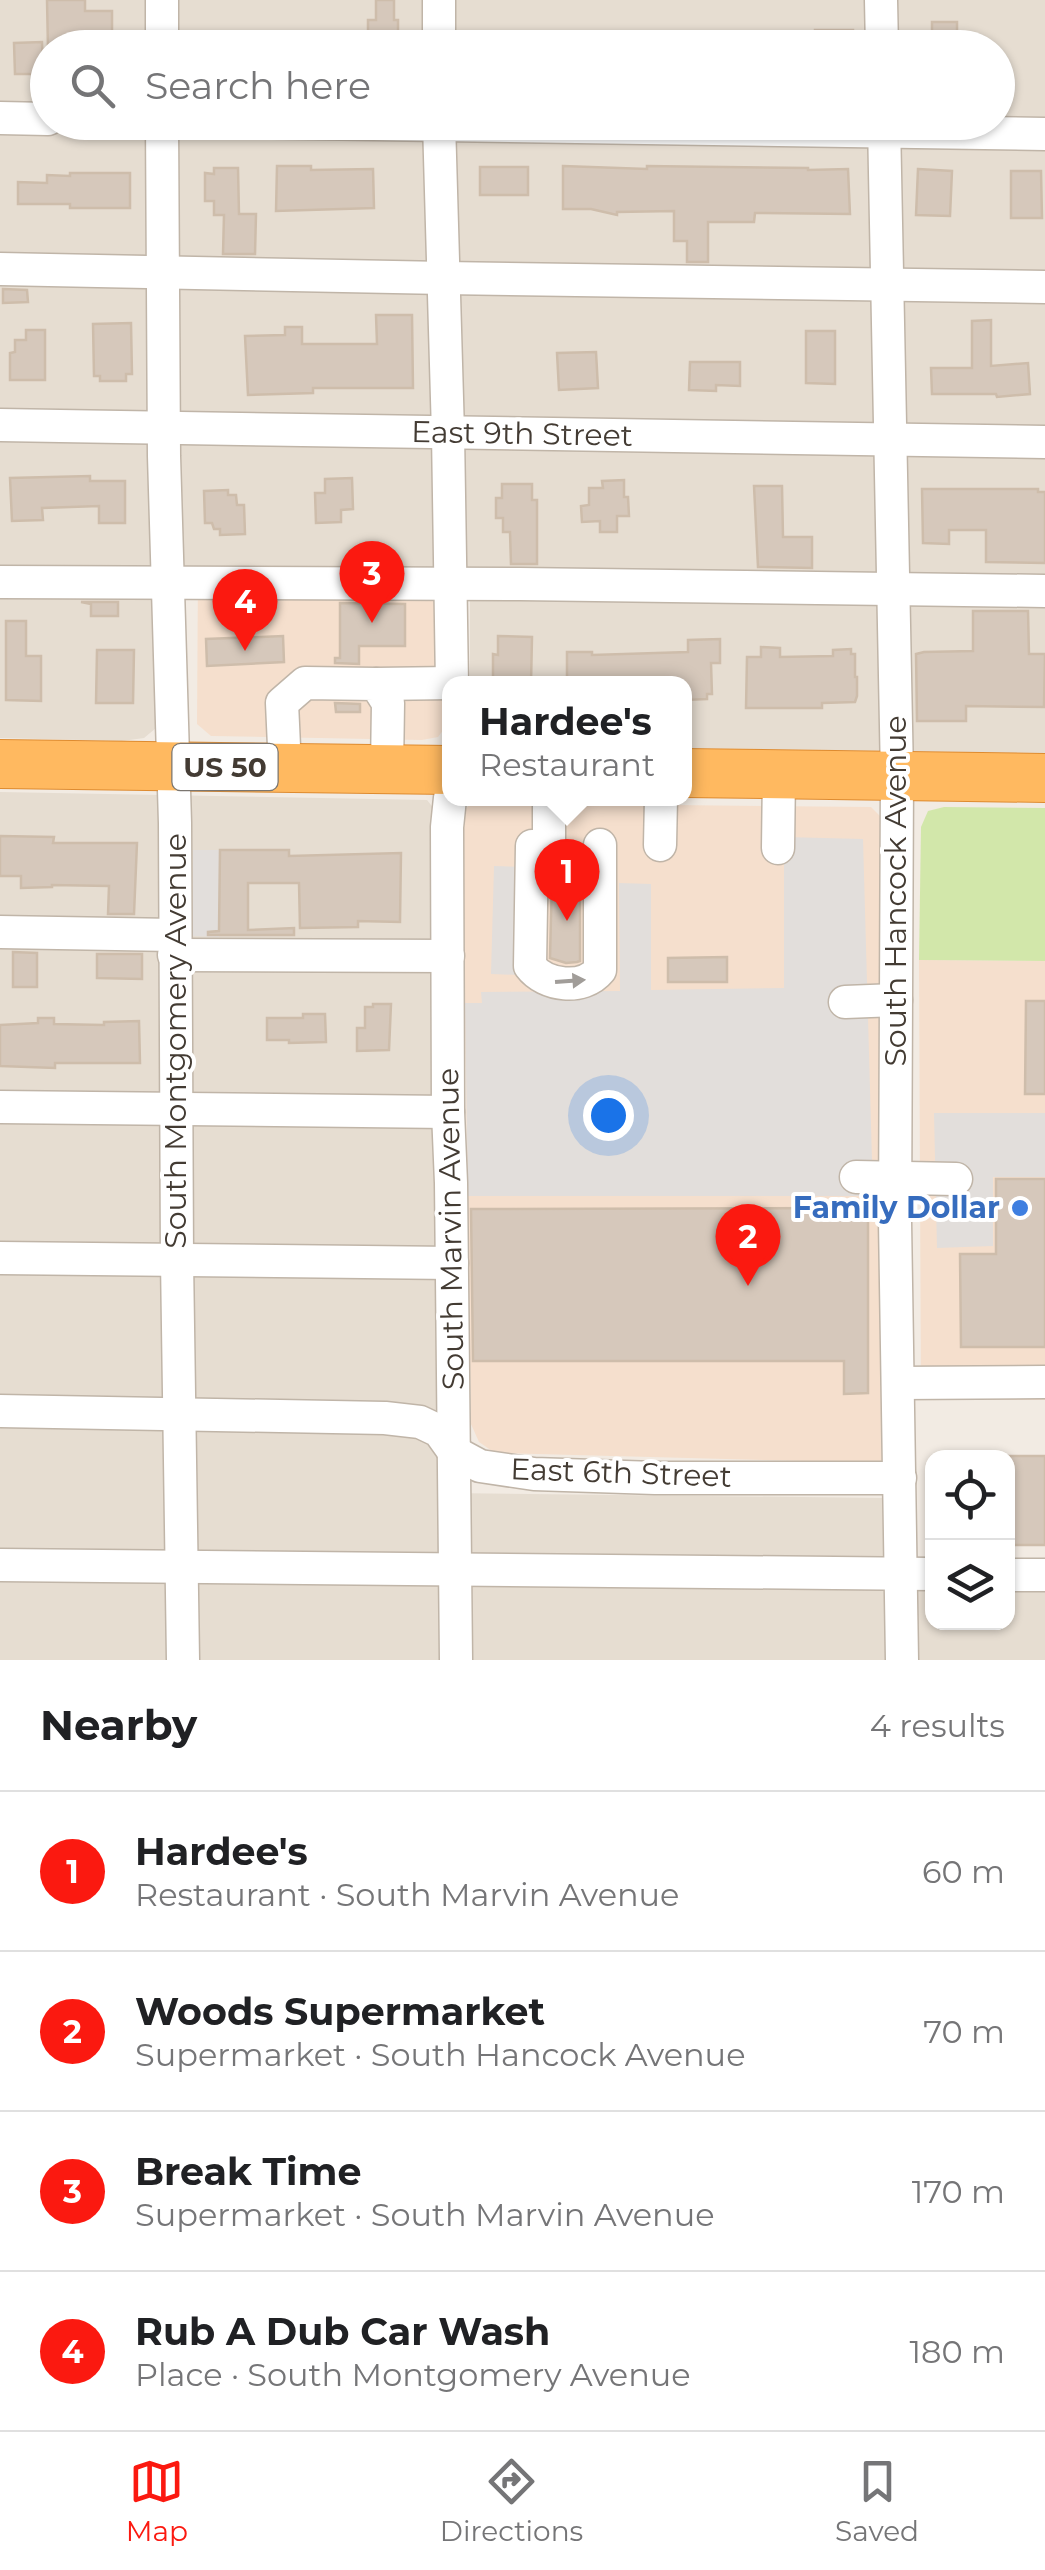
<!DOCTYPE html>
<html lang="en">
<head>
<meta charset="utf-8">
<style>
  :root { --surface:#fff; --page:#f2f2f2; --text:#202124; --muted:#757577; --line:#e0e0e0; --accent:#fb1910 }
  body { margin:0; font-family:Montserrat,sans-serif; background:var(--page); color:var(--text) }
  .controls { position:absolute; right:30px; bottom:30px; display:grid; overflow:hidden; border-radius:20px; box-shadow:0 2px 8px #0004 }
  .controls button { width:90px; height:90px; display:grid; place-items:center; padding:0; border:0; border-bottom:2px solid var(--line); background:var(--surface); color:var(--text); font:50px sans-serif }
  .you { position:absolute; left:608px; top:1115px; width:35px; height:35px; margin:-25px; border:8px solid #fff; border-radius:50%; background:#1a73e8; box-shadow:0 0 0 15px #1a73e833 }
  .badge { display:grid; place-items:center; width:65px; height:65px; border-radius:50%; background:var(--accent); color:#fff; font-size:32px; font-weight:700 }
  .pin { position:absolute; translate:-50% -82px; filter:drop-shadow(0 2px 5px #0008) }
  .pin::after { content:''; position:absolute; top:52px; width:35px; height:30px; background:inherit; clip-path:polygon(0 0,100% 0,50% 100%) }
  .popup { position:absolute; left:442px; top:676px; width:250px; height:130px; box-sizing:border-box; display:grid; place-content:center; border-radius:20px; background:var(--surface); filter:drop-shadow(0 2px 8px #0005); font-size:32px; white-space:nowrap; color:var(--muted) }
  .popup b { font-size:38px; color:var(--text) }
  .popup::after { content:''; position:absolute; left:50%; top:100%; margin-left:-20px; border:20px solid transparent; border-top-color:var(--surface) }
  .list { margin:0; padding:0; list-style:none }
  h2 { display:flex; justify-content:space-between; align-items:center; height:130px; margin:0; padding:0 40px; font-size:42px }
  h2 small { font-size:32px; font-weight:400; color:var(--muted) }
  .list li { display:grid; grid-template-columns:65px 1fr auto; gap:30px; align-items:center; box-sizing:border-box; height:160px; padding:0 40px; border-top:2px solid var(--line) }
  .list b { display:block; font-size:38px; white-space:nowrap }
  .list p { margin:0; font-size:32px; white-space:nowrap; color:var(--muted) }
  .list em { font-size:32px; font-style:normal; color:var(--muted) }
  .icon { flex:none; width:55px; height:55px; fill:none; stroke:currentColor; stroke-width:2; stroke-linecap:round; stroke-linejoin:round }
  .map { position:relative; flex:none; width:1045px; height:1660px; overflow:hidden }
  .search { position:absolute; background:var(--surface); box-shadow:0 2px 8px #0004; left:30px; right:30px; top:30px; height:110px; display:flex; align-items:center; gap:25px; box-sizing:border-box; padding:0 35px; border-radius:55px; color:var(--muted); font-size:38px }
  .sheet { height:770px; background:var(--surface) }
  nav { display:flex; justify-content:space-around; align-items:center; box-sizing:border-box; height:140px; border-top:2px solid var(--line); background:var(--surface); font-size:28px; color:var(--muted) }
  nav a { display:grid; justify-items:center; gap:5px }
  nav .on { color:var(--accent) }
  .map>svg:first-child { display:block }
  .residential { fill:#e6ddd1; fill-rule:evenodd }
  .commercial { fill:#f5dfcd }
  .green { fill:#d2e7aa }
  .parking { fill:#e2dedb }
  .building { fill:#d6c8bb; stroke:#cebdab; stroke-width:2.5 }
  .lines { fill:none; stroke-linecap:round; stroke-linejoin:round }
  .minor-casing { stroke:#c0b5a8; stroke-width:35 }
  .highway-casing { stroke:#de8b30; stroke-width:50 }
  .minor { stroke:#fff; stroke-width:32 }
  .highway { stroke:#ffb960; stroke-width:48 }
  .oneway { fill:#a19d99 }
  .shop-dot { fill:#3f7fe0; stroke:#fff; stroke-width:4 }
  .labels { text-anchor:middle; stroke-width:8; stroke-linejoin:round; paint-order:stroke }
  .shield { fill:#fff; stroke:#7b7670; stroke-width:2.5 }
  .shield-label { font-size:28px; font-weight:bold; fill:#433b33 }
  .street-label { font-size:30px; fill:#433b33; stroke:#fff }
  .shop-label { font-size:30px; font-weight:bold; fill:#366cbe; stroke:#fff; text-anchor:end }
</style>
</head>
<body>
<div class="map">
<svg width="1045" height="1660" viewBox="0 0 1045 1660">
  <rect width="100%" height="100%" fill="#f2ebe3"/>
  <!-- residential -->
  <g class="residential">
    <path d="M0,0H1045V753L685,748L684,684L470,683V574L152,567L156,728L144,738L122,741L0,738ZM48,48H998V122H48Z"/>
    <polygon points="0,792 427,800 435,810 447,1493 883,1498 932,1590 932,1622 1008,1622 1008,1590 1045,1590 1045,1660 0,1660"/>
  </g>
  <!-- commercial -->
  <g class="commercial">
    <polygon points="198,567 447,572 447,725 438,737 422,740 211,736 197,724"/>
    <polygon points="482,803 871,807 884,820 883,1463 495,1453 479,1442 471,1424 462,814 469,805"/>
    <polygon points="919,960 1045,961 1045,1400 921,1400"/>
  </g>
  <!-- green -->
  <polygon class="green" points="944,807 1045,808 1045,961 919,960 921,827 928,811"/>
  <!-- parking -->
  <g class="parking">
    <polygon points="784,837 863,839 873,1196 468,1196 465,1003 482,1003 481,992 620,991 619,883 651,884 651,990 784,988"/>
    <polygon points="193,850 220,850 219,937 193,936"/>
    <polygon points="494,866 522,867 519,975 491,974"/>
    <polygon points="934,1113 1045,1113 1045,1177 993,1177 993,1246 937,1248"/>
  </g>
  <!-- building -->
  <g class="building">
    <polygon points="47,0 85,0 85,11 112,11 112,48 48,48"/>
    <polygon points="376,0 394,0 394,20 398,20 398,48 368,48 368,20 376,20"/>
    <polygon points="932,22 957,22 957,41 932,40"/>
    <rect x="815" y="30" width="38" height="18"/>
    <polygon points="42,42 43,74 15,74 14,43"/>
    <polygon points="277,166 311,166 311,170 373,169 374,208 276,211"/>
    <polygon points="563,166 647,169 647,166 808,168 808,170 848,169 850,214 755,213 754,222 708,222 708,262 687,262 687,241 674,241 674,211 617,212 617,215 591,209 563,209"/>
    <rect x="480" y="167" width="48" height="28"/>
    <polygon points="214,168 238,168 239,214 256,214 255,254 223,254 224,215 214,215 214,201 205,201 205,173 214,174"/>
    <polygon points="918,169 952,171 950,216 916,215"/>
    <polygon points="1011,171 1041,171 1042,218 1011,218"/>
    <polygon points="70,173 130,173 130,208 70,208 70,204 18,204 18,182 47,183 47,175 70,176"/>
    <polygon points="3,289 27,290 28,302 3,303"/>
    <polygon points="376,315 412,315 413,388 313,388 313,393 248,395 245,336 285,335 285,327 302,327 302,344 377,344"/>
    <polygon points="991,320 991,366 1028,363 1030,394 997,397 996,394 932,394 931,368 972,368 972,321"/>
    <polygon points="131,323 132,374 126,374 126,381 100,381 100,376 94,376 93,324"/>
    <polygon points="26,330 45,330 45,380 10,380 10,353 15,352 15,340 26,340"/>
    <polygon points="806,331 835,331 835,384 806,383"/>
    <polygon points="596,352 598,388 559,390 557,353"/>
    <polygon points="690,362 740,362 740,386 716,385 716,391 689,390"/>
    <polygon points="90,476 90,481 125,481 125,523 99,523 99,506 42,508 43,520 12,521 10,478"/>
    <polygon points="352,478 353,509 341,510 341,522 316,523 315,493 325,493 325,479"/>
    <polygon points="624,480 624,497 628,497 629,516 617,516 617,532 600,532 600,521 582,522 581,506 589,505 589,488 603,488 602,481"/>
    <polygon points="502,484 532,484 532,500 537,500 537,564 511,564 510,532 503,532 503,518 496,518 496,498 502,498"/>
    <polygon points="754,486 782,486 783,537 812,537 812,568 758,567"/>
    <polygon points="922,489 1038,489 1038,492 1045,492 1045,563 986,562 986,530 949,530 949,544 923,543"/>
    <polygon points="228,490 228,495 236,495 237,505 244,505 245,534 220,535 220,529 214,529 212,523 205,523 204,491"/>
    <polygon points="81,602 118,602 118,616 91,616 91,604"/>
    <polygon points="340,603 405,604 405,646 359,646 359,664 335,663 335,658 340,658"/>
    <polygon points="973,611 1028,611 1029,654 1045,654 1044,707 966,706 966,721 917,721 916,654 924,652 973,651"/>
    <polygon points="6,621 26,621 26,656 41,656 41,701 6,700"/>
    <polygon points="283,636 284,662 207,666 206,639"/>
    <polygon points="498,636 532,637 531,684 493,684 493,654 498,655"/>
    <polygon points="720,639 720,663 711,663 712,694 707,694 707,699 684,700 684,684 567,684 567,652 592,652 592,655 688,652 688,640"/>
    <polygon points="761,647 780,648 780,657 833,656 833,650 851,649 851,654 855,654 855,677 857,677 857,696 855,702 822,703 822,708 746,708 747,657 761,657"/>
    <polygon points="97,650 134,650 133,703 96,703"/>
    <polygon points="335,703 360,704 360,712 336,712"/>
    <polygon points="0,836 54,837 53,843 137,843 134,914 108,914 109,886 52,885 52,887 21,888 21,876 0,876"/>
    <polygon points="220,850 289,850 289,856 401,853 400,922 358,921 358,927 300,928 299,883 248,883 248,930 294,928 294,935 208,935 208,932 219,931"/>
    <polygon points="552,876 580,876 580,961 577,962 566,963 550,958"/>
    <polygon points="13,952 37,953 37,987 13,987"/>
    <polygon points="97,954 142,954 142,979 97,978"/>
    <polygon points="727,957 727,982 668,982 668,958"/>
    <polygon points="1026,1001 1045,1001 1045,1094 1025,1094"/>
    <polygon points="373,1004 391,1004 389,1050 357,1051 357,1028 365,1028 365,1007 373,1007"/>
    <polygon points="303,1014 325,1014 326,1042 289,1043 289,1040 267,1040 267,1018 303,1018"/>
    <polygon points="38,1018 54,1018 54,1024 104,1025 104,1022 139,1021 140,1063 55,1063 55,1068 0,1066 0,1025 38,1023"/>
    <polygon points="996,1179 1045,1179 1045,1347 961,1347 960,1254 996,1254"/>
    <polygon points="868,1208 868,1393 844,1394 844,1361 473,1361 471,1209"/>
    <rect x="1008" y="1456" width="37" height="89"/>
  </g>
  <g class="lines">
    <!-- minor casing -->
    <g class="minor-casing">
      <g id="minor">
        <polyline points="162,0 162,48"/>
        <polyline points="439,0 439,48"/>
        <polyline points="881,0 882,48"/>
        <polyline points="0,118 48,119"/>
        <polyline points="162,122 164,456 175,823 177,1260 183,1660"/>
        <polyline points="230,122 1045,134"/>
        <polyline points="439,122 448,433 452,684"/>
        <polyline points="884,122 897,776 895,1221 902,1660"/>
        <polyline points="0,269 444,278 1045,287"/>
        <polyline points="0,425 1045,442"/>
        <polyline points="0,582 520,584 1045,591"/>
        <polyline points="376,684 452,683"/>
        <polyline points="285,768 282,703 305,683 376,684 388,703 387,769"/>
        <polyline points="450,798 447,827 448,1112 451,1183 456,1660"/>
        <polyline points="549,798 549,846"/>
        <polyline points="660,845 661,798"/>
        <path d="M532,846L530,966C545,986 583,991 600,970V845"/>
        <polyline points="778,848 779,774"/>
        <polyline points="0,932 174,935"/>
        <polyline points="174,955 448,956"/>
        <polyline points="845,1002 896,1000"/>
        <polyline points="0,1107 448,1112"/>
        <polyline points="856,1177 956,1179"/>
        <polyline points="0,1258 452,1263"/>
        <polyline points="898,1383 1045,1382"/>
        <polyline points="0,1411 385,1418 420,1422 439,1431 454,1452 480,1466 534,1474 655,1478 900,1478"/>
        <polyline points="0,1565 932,1574"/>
        <polyline points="1008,1575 1045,1575"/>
      </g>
    </g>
    <!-- highway casing -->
    <g class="highway-casing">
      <g id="highway">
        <polyline points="0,764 450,770"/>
        <polyline points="684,773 1045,778"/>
      </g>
    </g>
    <!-- minor -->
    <use href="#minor" class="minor"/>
    <!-- highway -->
    <use href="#highway" class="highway"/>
  </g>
  <!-- one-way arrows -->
  <defs><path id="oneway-solid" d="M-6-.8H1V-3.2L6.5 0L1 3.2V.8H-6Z" transform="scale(2.5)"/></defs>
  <use class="oneway" href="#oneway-solid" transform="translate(570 981) rotate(-4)"/>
  <!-- markers -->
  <circle class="shop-dot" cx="1020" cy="1208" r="10"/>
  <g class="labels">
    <!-- shield labels -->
    <rect class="shield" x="172.5" y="744" width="105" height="46" rx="8"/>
    <g class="shield-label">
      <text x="225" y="777">US 50</text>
    </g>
    <!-- street labels -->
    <g class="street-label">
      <text transform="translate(522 434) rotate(1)" y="10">East 9th Street</text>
      <text transform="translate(896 891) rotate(-90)" y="10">South Hancock Avenue</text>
      <text transform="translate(176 1041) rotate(-90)" y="10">South Montgomery Avenue</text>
      <text transform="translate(451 1229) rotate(-91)" y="10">South Marvin Avenue</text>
      <text transform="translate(621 1473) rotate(2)" y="10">East 6th Street</text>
    </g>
    <!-- shop labels -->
    <g class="shop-label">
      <text x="1000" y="1218">Family Dollar</text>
    </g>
  </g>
</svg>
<div class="controls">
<button><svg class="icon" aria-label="locate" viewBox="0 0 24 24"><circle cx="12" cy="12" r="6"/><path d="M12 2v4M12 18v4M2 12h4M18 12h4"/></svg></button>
<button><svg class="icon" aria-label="layers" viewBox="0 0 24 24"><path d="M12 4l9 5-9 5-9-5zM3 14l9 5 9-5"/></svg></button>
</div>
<div class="you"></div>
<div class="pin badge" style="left:567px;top:921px">1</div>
<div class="popup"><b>Hardee's</b>Restaurant</div>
<div class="pin badge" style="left:748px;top:1286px">2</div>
<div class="pin badge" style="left:372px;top:623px">3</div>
<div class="pin badge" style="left:245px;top:651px">4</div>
<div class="search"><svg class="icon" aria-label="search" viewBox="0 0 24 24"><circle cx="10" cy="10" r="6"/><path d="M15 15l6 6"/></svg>Search here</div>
</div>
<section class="sheet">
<h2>Nearby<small>4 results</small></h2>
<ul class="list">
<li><span class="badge">1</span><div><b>Hardee's</b><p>Restaurant · South Marvin Avenue</p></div><em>60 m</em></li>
<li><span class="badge">2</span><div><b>Woods Supermarket</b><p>Supermarket · South Hancock Avenue</p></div><em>70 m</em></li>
<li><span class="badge">3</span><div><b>Break Time</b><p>Supermarket · South Marvin Avenue</p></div><em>170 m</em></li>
<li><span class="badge">4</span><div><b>Rub A Dub Car Wash</b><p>Place · South Montgomery Avenue</p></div><em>180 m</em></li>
</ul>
</section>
<nav>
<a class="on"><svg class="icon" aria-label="map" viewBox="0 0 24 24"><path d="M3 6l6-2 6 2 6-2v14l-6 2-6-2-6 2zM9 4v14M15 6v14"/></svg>Map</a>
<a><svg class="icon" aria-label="directions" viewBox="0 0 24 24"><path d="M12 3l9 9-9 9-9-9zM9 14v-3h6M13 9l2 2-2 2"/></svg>Directions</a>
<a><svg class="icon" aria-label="saved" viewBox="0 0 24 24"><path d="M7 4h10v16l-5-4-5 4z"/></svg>Saved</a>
</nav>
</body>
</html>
